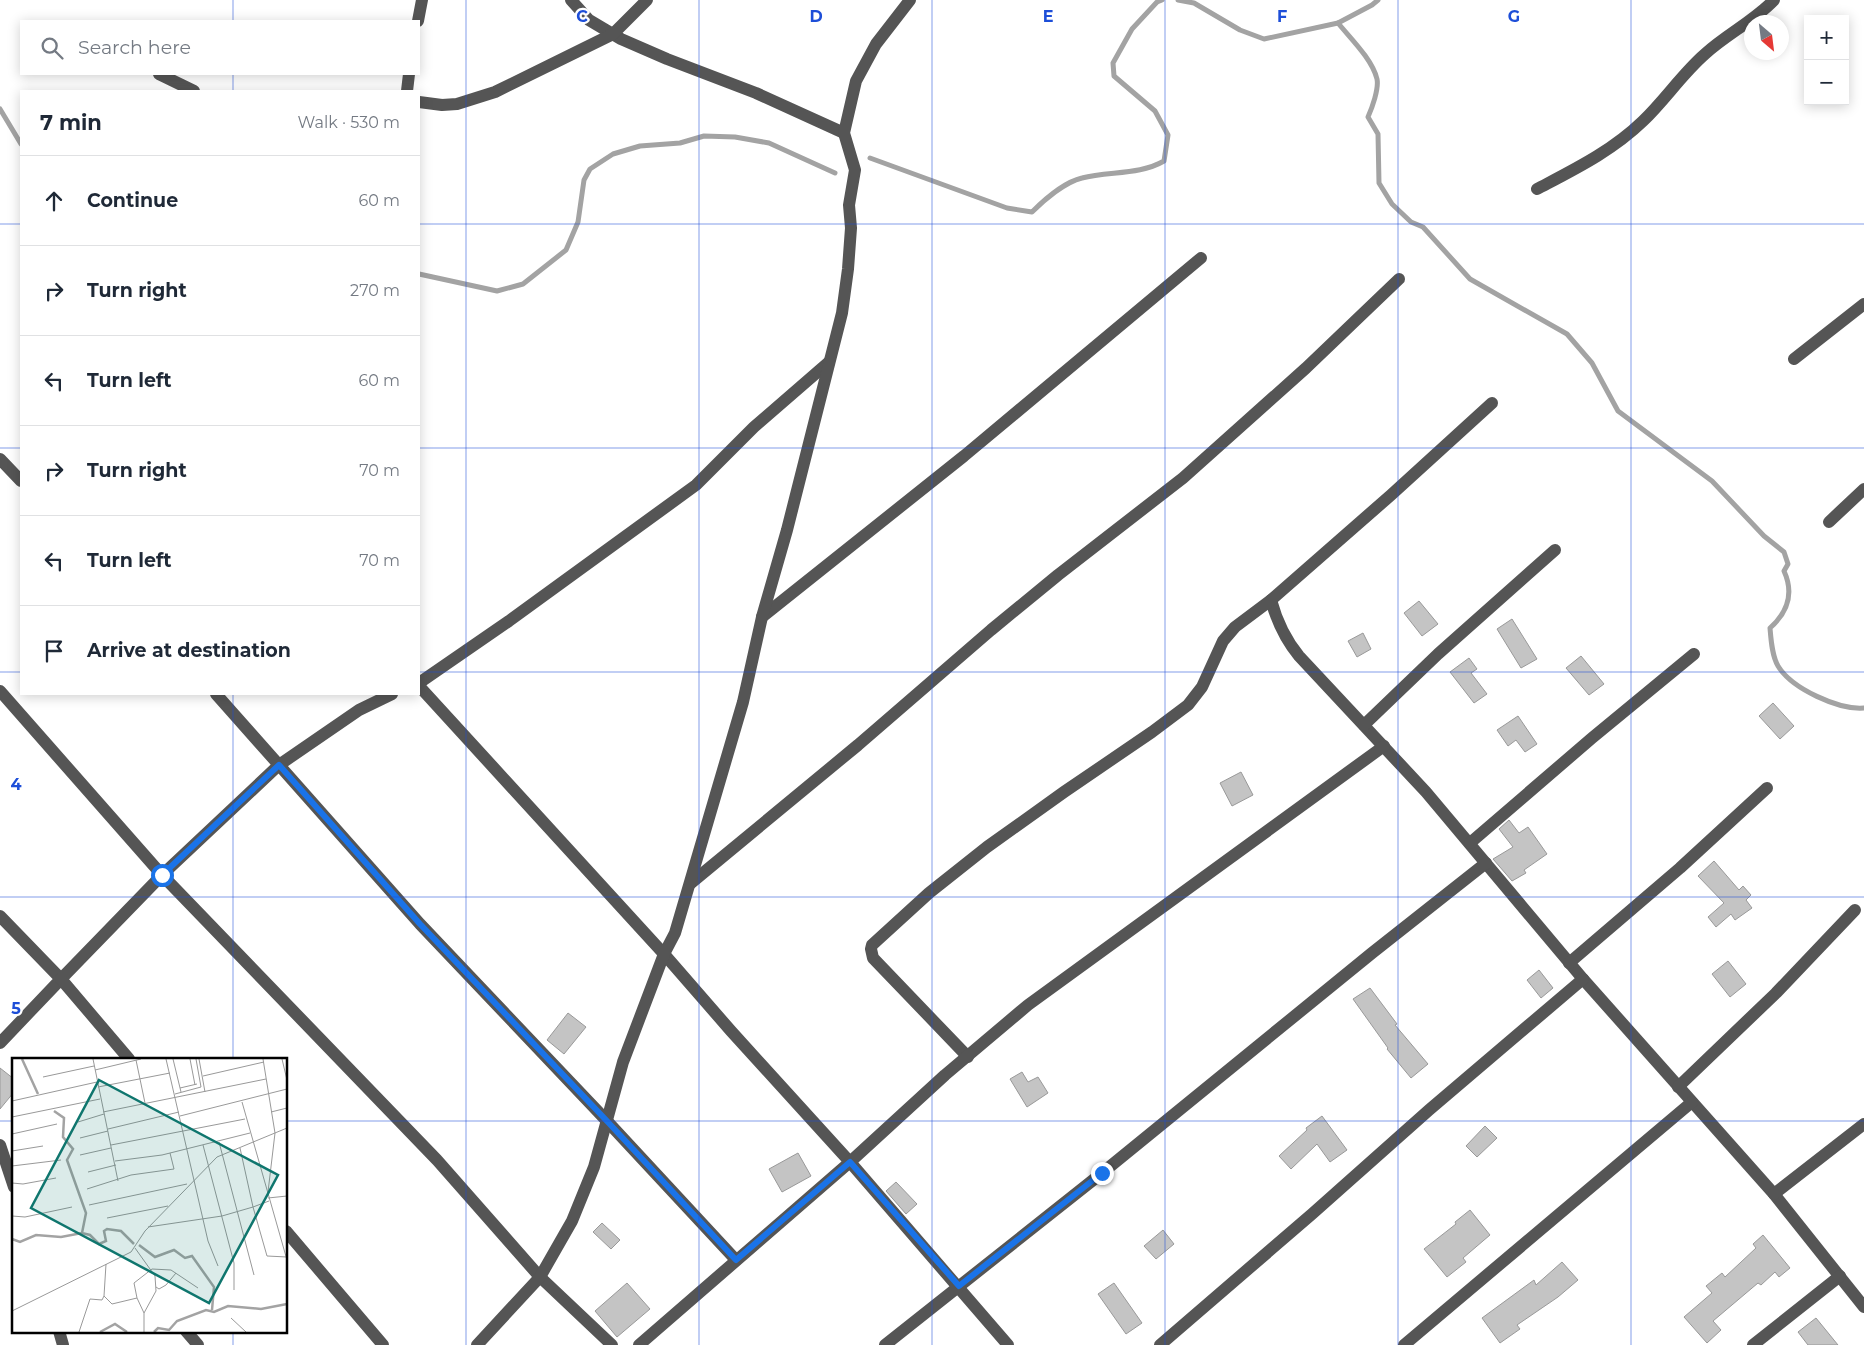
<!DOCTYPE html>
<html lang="en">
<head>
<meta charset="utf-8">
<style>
  :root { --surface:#fff; --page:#f6f6f7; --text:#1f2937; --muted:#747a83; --line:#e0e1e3 }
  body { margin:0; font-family:Montserrat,sans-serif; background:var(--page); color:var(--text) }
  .controls { position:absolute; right:15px; top:15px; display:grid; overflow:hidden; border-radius:0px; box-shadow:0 2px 12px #0003 }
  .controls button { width:45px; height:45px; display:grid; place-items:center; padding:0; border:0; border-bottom:1px solid var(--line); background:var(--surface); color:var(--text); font:25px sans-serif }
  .compass { position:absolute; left:1744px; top:15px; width:45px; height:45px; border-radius:50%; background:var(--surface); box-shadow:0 2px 12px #0003; rotate:152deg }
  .stop { position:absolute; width:15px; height:15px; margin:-11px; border:4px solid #1a73e8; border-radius:50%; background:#fff }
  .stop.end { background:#1a73e8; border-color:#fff; box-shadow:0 1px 5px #0008 }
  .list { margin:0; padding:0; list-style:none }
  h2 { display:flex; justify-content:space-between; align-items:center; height:65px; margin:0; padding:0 20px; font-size:21px }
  h2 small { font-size:16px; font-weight:400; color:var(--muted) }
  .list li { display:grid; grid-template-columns:32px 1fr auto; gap:15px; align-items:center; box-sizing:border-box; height:90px; padding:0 20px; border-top:1px solid var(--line) }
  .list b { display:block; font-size:19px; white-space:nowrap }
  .list em { font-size:16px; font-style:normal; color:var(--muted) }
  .icon { flex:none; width:28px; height:28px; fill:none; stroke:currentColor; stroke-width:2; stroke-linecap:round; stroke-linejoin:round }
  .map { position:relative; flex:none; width:1864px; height:1345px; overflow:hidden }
  .search { position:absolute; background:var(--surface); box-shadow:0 2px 12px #0003; left:20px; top:20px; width:400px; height:55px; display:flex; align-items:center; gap:12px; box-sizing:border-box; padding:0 18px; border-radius:0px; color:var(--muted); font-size:19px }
  .panel { position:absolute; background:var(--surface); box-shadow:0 2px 12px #0003; left:20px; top:90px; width:400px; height:605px; border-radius:0px }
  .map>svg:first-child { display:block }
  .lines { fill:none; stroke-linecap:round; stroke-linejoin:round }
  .stream { stroke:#a3a3a3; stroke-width:5 }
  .building { fill:#c4c4c4; stroke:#999 }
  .minor { stroke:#555; stroke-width:12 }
  .route { stroke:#1a73e8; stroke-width:6 }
  .grid { fill:none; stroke:#1d4ed8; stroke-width:1; stroke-opacity:0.55 }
  .inset-river { fill:none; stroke:#a3a3a3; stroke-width:2.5 }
  .inset-road { fill:none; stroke:#999; stroke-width:1 }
  .view { fill:#0f766e; fill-opacity:0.15; stroke:#0f766e; stroke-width:2.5 }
  .inset-edge { fill:none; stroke:#000; stroke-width:2.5 }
  .grid-label { font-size:16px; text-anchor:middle; font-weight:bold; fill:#1d4ed8; stroke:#fff; stroke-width:4.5; stroke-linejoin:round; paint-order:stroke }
</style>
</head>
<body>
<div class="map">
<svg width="1864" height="1345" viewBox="0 0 1864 1345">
  <rect width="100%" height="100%" fill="#fff"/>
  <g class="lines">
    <!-- stream -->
    <g class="stream">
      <polyline points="1178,0 1194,3 1240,30 1264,39 1338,23 1372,5 1378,0"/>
      <path d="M1338,23C1351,39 1372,59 1377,79C1379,89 1372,108 1368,117L1378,134L1379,183L1392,204L1411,222L1423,227L1470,279L1567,334L1592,363L1618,411L1712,481L1764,536L1784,552L1788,564L1784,571C1794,593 1788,612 1770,628C1771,640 1772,656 1778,666C1792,689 1839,710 1864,708"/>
      <polyline points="0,109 21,144"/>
      <path d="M870,158L1007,208L1032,212C1044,200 1065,182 1082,178C1109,171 1140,175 1164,161L1168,135L1155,111L1114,76L1113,63L1132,29L1157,2L1162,0"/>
      <polyline points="419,274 497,291 523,284 566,250 578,222 584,180 590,169 613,154 640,146 680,143 704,136 735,137 769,143 835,173"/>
    </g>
  </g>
  <!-- building -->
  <g class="building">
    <polygon points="1419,601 1438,624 1422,636 1404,613"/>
    <polygon points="1512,619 1537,659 1521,668 1497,629"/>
    <polygon points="1363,633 1371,649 1357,657 1348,641"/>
    <polygon points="1581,656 1604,684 1589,695 1566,668"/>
    <polygon points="1469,658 1477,669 1471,673 1487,694 1474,703 1450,672"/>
    <polygon points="1773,703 1794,726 1780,739 1759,716"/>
    <polygon points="1518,716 1537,744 1525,752 1516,740 1508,746 1497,730"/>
    <polygon points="1241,772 1253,795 1232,806 1220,783"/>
    <polygon points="1509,820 1519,833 1528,827 1547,854 1524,870 1526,873 1512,881 1493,859 1513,847 1499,829"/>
    <polygon points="1714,861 1739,890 1743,886 1751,895 1746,900 1752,908 1735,920 1731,914 1716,927 1708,917 1724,903 1698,876"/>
    <polygon points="1728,961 1746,984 1730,997 1712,974"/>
    <polygon points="1539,970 1553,988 1541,998 1527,980"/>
    <polygon points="1370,988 1397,1024 1395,1025 1428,1064 1411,1078 1387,1049 1388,1048 1353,999"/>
    <polygon points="568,1013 586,1027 564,1054 547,1040"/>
    <polygon points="0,1068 14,1079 14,1092 0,1109"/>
    <polygon points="1022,1072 1028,1082 1038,1077 1048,1093 1027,1107 1010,1079"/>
    <polygon points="1322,1116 1347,1150 1330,1162 1317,1144 1291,1169 1279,1156 1307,1130 1306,1128"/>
    <polygon points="1485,1126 1497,1138 1477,1157 1466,1146"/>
    <polygon points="798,1153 811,1176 782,1192 769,1169"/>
    <polygon points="896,1182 917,1204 906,1214 886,1191"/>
    <polygon points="1470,1210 1490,1235 1463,1258 1466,1262 1447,1277 1424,1249 1456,1224 1455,1222"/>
    <polygon points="602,1223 620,1240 611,1249 593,1232"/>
    <polygon points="1163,1230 1174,1244 1156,1259 1144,1246"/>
    <polygon points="1763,1235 1790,1268 1779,1277 1775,1272 1761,1285 1758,1283 1713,1321 1721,1330 1707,1343 1684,1317 1712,1293 1706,1286 1722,1273 1725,1277 1756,1248 1753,1244"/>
    <polygon points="1562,1262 1578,1280 1558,1297 1517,1325 1520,1329 1500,1343 1482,1318 1534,1280 1536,1285"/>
    <polygon points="627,1283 650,1309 617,1337 595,1311"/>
    <polygon points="1114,1283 1142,1323 1126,1334 1098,1294"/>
    <polygon points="1816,1318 1838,1345 1808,1345 1798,1332"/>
  </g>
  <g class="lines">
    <!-- minor -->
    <g class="minor">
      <polyline points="571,0 589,20 621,39 667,59 756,93 844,133"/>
      <polyline points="418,21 422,0"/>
      <polyline points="159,74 194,91"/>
      <polyline points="407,91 409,74"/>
      <polyline points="419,102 442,105 457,104 495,92 613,34 647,0"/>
      <path d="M1537,189C1575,169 1612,151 1643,121C1665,100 1682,74 1705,54C1727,34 1754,21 1774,0"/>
      <polyline points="1794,359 1864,304"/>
      <polyline points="0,459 21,481"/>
      <polyline points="1829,522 1864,489"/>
      <path d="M1271,600C1277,622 1285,639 1299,656L1426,792L1583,979L1774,1194L1864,1307"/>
      <polyline points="762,617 964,456 1201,258"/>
      <polyline points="419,683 509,621 696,485 754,427 829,362"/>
      <polyline points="419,686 664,954 731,1031 850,1162 1008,1345"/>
      <polyline points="0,691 162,875 437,1160 540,1277 612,1345"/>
      <polyline points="216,694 420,924 606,1120 736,1260"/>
      <polyline points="1364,725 1438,654 1555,550"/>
      <polyline points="1470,843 1592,738 1694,654"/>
      <polyline points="691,883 858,745 991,630 1058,575 1183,478 1306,368 1399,279"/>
      <polyline points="0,916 61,979 0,1043"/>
      <polyline points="1569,963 1680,868 1767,788"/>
      <polyline points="968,1057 873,958 871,949 872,945 929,893 987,847 1064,792 1152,732 1188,705 1202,687 1223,641 1235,627 1271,600 1391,495 1492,403"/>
      <polyline points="129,1059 61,979 162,875 279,765 359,710 392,694"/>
      <polyline points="1678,1087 1776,993 1855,910"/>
      <polyline points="0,1145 14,1187"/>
      <polyline points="1774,1194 1864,1124"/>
      <polyline points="286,1231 383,1345"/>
      <polyline points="59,1331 63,1345"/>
      <polyline points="186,1331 198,1345"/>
      <polyline points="477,1345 540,1277 572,1221 594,1167 623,1062 664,954 675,933 743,702 762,617 787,530 842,313 848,269 851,228 849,205 855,170 844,133 856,81 876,44 910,0"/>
      <polyline points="639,1345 850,1162 945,1075 1028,1005 1384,746"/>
      <polyline points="885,1345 1102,1173 1372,953 1486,863"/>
      <polyline points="1160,1345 1312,1214 1429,1110 1583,979"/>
      <polyline points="1404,1345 1692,1102"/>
      <polyline points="1753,1345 1840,1276"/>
    </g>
  </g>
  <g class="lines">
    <!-- route -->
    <polyline class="route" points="162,875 279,765 420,924 606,1120 736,1260 850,1162 959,1286 1102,1173"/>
  </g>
  <!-- grid -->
  <path class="grid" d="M233,0V21M466,0V1345M699,0V1345M932,0V1345M1165,0V1345M1398,0V1345M1631,0V1345M233,74V91M0,224H21M419,224H1864M0,448H21M419,448H1864M0,672H21M419,672H1864M233,694V1059M0,897H1864M0,1121H14M286,1121H1864M233,1331V1345"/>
  <!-- overview -->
  <g transform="translate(12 1058)">
    <rect width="275" height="275" fill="#fff"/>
    <path class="inset-river" d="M10,1L26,36M42,53L52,60L51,79L61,91L55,102L74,155L70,175M0,181L8,184L24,177L49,179L70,175L78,177L87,186L94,183L92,173L95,171L109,173L122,186M127,187L143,199L162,192L173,200L180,198L202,229L200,252M88,274L103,266L115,274M142,274L146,270L157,272L165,263L194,252L202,254L216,248L249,251L275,246"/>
    <path class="inset-road" d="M81,1L106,123M154,1L196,183L206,208M161,1L169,34M178,1L183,27M187,1L193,34M251,1L263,75L256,134M270,1L275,22M124,2L133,45M83,12L129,1M191,18L252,4M31,19L82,8M86,29L158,15M168,30L185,26M163,36L189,29L184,1M0,43L85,24M230,44L275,202M91,54L254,21M259,54L275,50M168,58L275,31M0,59L88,41M66,64L92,56M96,71L167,54M0,76L45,66M68,80L96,73M207,84L242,217M99,87L233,61M191,87L222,205V232M0,93L31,88M68,97L99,90M103,103L150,97L238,75M0,108L49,102M76,114L104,107M0,125L11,126L44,120M75,131L119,117L162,111L158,95M256,140L275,138M257,143L241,149L255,198L275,199M77,147L175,126M0,158L13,159L60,149M95,160L156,148M136,169L210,158L241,149L228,90M123,190L143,218L144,233L132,255V274M144,229L147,231L154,227L164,215M92,238L100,246L125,240L132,255M125,240L122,225L140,211L159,212L186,230M0,253L119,194L133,173L205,99L275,70M219,260L234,274M67,274L78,241L90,242L92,238L94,206"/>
    <path class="view" d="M87,22L266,117L197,245L19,150Z"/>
    <rect width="275" height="275" class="inset-edge"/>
  </g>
  <g class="grid-label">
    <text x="582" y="22">C</text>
    <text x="816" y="22">D</text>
    <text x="1048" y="22">E</text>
    <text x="1282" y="22">F</text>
    <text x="1514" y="22">G</text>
    <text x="16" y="790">4</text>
    <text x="16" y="1014">5</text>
  </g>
</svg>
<div class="controls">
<button>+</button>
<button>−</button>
</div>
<svg class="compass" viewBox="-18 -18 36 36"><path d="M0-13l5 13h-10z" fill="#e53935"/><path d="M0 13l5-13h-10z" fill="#747a83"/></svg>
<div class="stop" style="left:162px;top:875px"></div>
<div class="stop end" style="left:1102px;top:1173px"></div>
<div class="search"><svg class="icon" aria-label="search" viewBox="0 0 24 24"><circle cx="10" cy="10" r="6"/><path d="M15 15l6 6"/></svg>Search here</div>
<section class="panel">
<h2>7 min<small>Walk · 530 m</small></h2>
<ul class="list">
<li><svg class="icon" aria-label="ahead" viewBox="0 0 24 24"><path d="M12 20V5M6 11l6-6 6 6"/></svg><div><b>Continue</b></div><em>60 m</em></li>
<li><svg class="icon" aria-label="right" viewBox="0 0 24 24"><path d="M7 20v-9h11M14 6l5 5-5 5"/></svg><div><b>Turn right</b></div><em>270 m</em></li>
<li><svg class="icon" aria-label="left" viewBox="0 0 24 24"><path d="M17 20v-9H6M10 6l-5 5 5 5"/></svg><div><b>Turn left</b></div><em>60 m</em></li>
<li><svg class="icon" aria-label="right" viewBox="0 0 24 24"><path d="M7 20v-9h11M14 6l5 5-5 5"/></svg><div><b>Turn right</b></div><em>70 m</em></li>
<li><svg class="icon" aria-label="left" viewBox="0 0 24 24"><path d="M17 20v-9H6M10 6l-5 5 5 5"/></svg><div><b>Turn left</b></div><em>70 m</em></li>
<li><svg class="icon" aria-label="arrive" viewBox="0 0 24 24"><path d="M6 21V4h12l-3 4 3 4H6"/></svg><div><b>Arrive at destination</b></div></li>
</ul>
</section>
</div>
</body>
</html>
